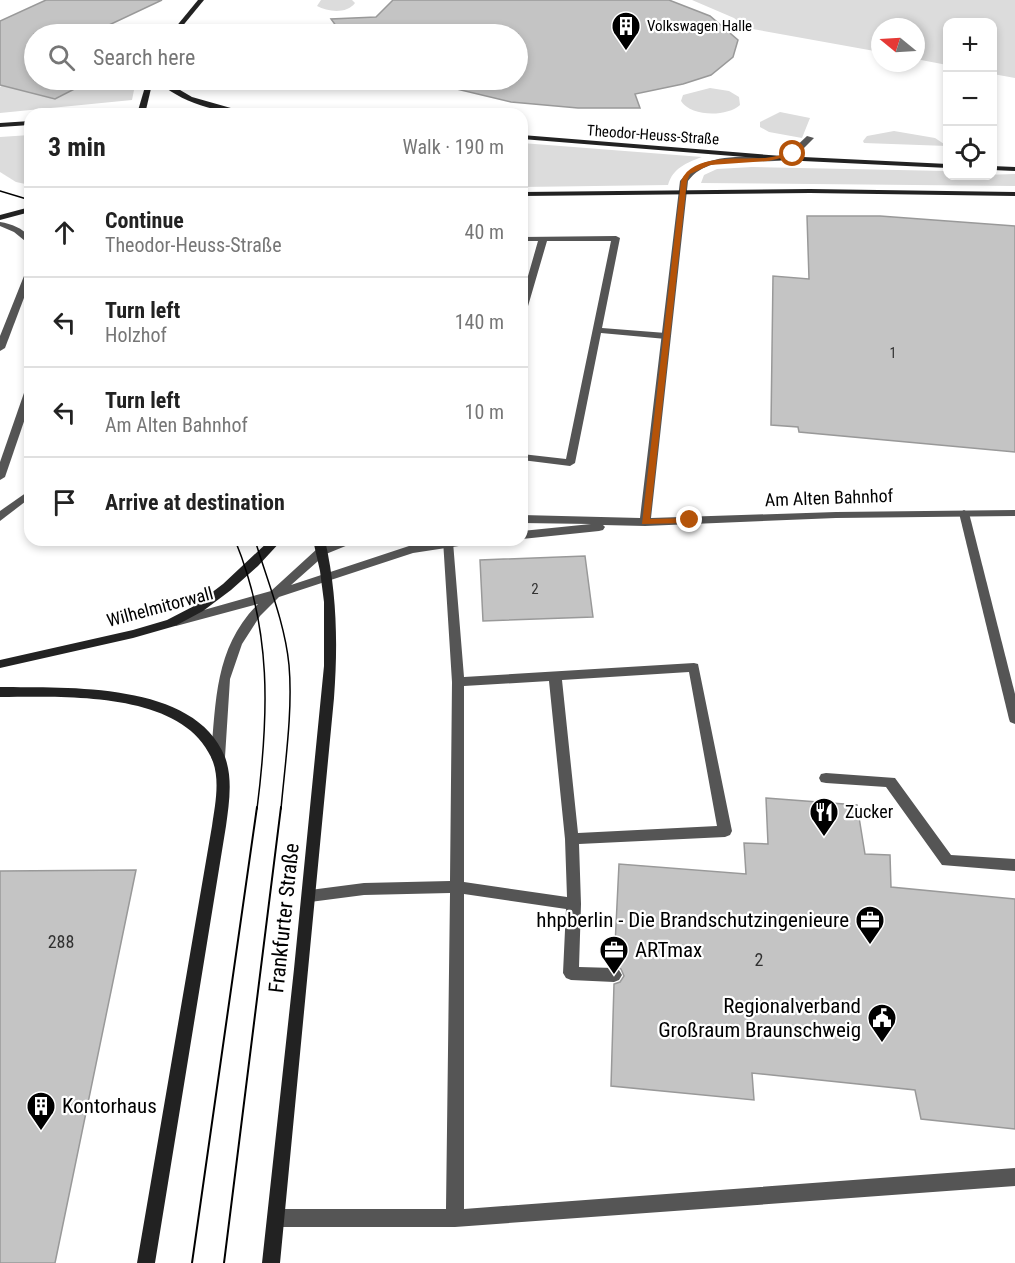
<!DOCTYPE html>
<html lang="en">
<head>
<meta charset="utf-8">
<style>
  :root { --surface:#fff; --page:#f6f6f6; --text:#222; --muted:#767676; --line:#e0e0e0 }
  body { margin:0; font-family:"Roboto Condensed",sans-serif; background:var(--page); color:var(--text) }
  .controls { position:absolute; right:18px; top:18px; display:grid; overflow:hidden; border-radius:12px; box-shadow:0 3px 9px #0003 }
  .controls button { width:54px; height:54px; display:grid; place-items:center; padding:0; border:0; border-bottom:2px solid var(--line); background:var(--surface); color:var(--text); font:30px sans-serif }
  .compass { position:absolute; left:871px; top:18px; width:54px; height:54px; border-radius:50%; background:var(--surface); box-shadow:0 3px 9px #0003; rotate:288deg }
  .stop { position:absolute; width:18px; height:18px; margin:-14px; border:4px solid #b45309; border-radius:50%; background:#fff }
  .stop.end { background:#b45309; border-color:#fff; box-shadow:0 2px 6px #0008 }
  .list { margin:0; padding:0; list-style:none }
  h2 { display:flex; justify-content:space-between; align-items:center; height:78px; margin:0; padding:0 24px; font-size:26px }
  h2 small { font-size:20px; font-weight:400; color:var(--muted) }
  .list li { display:grid; grid-template-columns:39px 1fr auto; gap:18px; align-items:center; box-sizing:border-box; height:90px; padding:0 24px; border-top:2px solid var(--line) }
  .list b { display:block; font-size:22px; white-space:nowrap }
  .list p { margin:0; font-size:20px; white-space:nowrap; color:var(--muted) }
  .list em { font-size:20px; font-style:normal; color:var(--muted) }
  .icon { flex:none; width:33px; height:33px; fill:none; stroke:currentColor; stroke-width:2; stroke-linecap:round; stroke-linejoin:round }
  .map { position:relative; flex:none; width:1015px; height:1263px; overflow:hidden }
  .search { position:absolute; background:var(--surface); box-shadow:0 3px 9px #0003; left:24px; top:24px; width:504px; height:66px; display:flex; align-items:center; gap:15px; box-sizing:border-box; padding:0 21px; border-radius:33px; color:var(--muted); font-size:22px }
  .panel { position:absolute; background:var(--surface); box-shadow:0 3px 9px #0003; left:24px; top:108px; width:504px; height:438px; border-radius:18px }
  .map>svg:first-child { display:block }
  .green { fill:#dcdcdc }
  .building { fill:#c4c4c4; stroke:#999; stroke-width:1.5 }
  .lines { fill:none; stroke-linecap:round; stroke-linejoin:round }
  .service { fill:#555; fill-rule:evenodd }
  .minor { fill:#555; fill-rule:evenodd }
  .secondary { fill:#222; fill-rule:evenodd }
  .tram-far1 { stroke:#000; stroke-width:1.5 }
  .tram { stroke:#000; stroke-width:2 }
  .route { fill:#b45309 }
  .labels { text-anchor:middle; stroke-width:4.5; stroke-linejoin:round; paint-order:stroke }
  .far-number-label { font-size:14px; fill:#313131 }
  .far-poi-label { font-size:15px; fill:#000; stroke:#fff; text-anchor:start }
  .far-street-label { font-size:15px; fill:#000; stroke:#fff }
  .number-label { font-size:15px; fill:#313131 }
  .street-label { font-size:18px; fill:#000; stroke:#fff }
  .poi-label { font-size:18px; fill:#000; stroke:#fff; text-anchor:start }
  .near-number-label { font-size:18px; fill:#313131 }
  .near-street-label { font-size:21px; fill:#000; stroke:#fff }
  .near-poi-label { font-size:21px; fill:#000; stroke:#fff; text-anchor:end }
</style>
</head>
<body>
<div class="map">
<svg width="1015" height="1263" viewBox="0 0 1015 1263">
  <rect width="100%" height="100%" fill="#fff"/>
  <!-- green -->
  <g class="green">
    <path d="M321,0H352L355,3C347,14 328,12 317,6Z"/>
    <polygon points="692,0 1015,0 1015,78 993,74 992,22 948,22 947,65 916,59 916,27 880,27 880,52 747,28 734,18"/>
    <polygon points="252,25 277,27 291,34 220,34 222,29"/>
    <polygon points="92,80 136,80 132,100 0,113 0,87 3,85 55,99"/>
    <path d="M710,88L729,91L739,97L740,105C727,117 691,117 681,101L683,95Z"/>
    <polygon points="780,112 810,118 802,138 769,132 760,127 760,122"/>
    <polygon points="894,131 935,138 947,146 864,143 863,141 867,136"/>
    <polygon points="30,135 30,185 16,182 0,172 0,137"/>
    <path d="M522,143L702,157C686,163 673,168 668,185L522,187Z"/>
    <polygon points="752,167 947,171 948,176 1015,174 1015,186 701,183 704,175 717,169"/>
  </g>
  <!-- building -->
  <g class="building">
    <polygon points="46,0 162,0 90,34 34,34 34,80 92,80 55,99 0,85 0,21"/>
    <polygon points="393,0 669,0 710,16 738,40 733,57 711,75 683,84 635,94 640,108 578,108 511,102 419,80 518,80 518,34 342,34 331,19 376,17"/>
    <polygon points="807,216 880,216 1015,226 1015,452 799,432 798,427 771,425 773,276 809,279"/>
    <polygon points="585,556 593,617 483,621 480,560"/>
    <polygon points="766,798 857,805 865,854 890,855 891,887 1015,899 1015,1129 921,1119 915,1090 752,1073 754,1100 611,1086 614,984 620,982 624,976 621,969 614,966 619,864 746,874 744,843 768,844"/>
    <polygon points="136,870 55,1263 0,1263 0,871"/>
  </g>
  <g class="lines">
    <!-- service -->
    <g class="service">
      <polygon points="807,136 814,138 796,156 779,160 779,156 790,152"/>
      <path d="M0,222C12,224 22,228 30,237V245L14,232L0,226Z"/>
      <polygon points="616,236 620,238 602,328 666,333 671,336 666,339 601,333 575,463 570,466 522,460 522,454 566,459 611,241 547,241 526,313 522,316 522,297 538,241 522,241 522,237"/>
      <polygon points="30,268 30,282 5,348 0,351 0,336 26,271"/>
      <polygon points="30,387 30,404 5,477 0,480 0,462 25,390"/>
      <polygon points="30,490 30,498 0,521 0,511"/>
      <polygon points="964,510 969,513 1015,694 1015,724 1010,722 1009,719 959,513"/>
      <path d="M443,540H451L453,542L464,677L694,663L698,664L732,831L730,835L725,837L579,844L581,904L579,967L614,968L619,970L622,975L619,980L614,982L571,980L566,978L563,973L566,909L464,894V1209L1015,1168V1186L455,1227H276L270,1224L267,1218L270,1212L276,1209H446L450,893L364,895L310,902L305,900L303,896L305,892L310,890L364,883L450,881L452,682ZM689,672L717,826L578,833L562,680ZM549,681L565,839L567,897L464,882V686Z"/>
      <polygon points="826,773 895,778 951,855 1015,859 1015,871 942,865 886,787 826,783 821,782 819,778 821,774"/>
    </g>
    <!-- minor -->
    <g class="minor">
      <path d="M782,156L786,158L785,160C754,165 709,152 688,181L651,518L836,512L1015,510V516L836,518L645,526L603,525L605,527L603,530L599,531L522,539V531L591,524L522,523V515L640,518L680,181C703,150 748,158 782,156Z"/>
      <path d="M339,540H355L353,543L326,554L291,585L412,545L448,540H478L472,544L413,553L279,597L260,616L242,644L230,679L225,757L223,761L218,762L213,761L211,757C216,700 215,647 258,604L176,626L170,622L172,619L271,591L318,548Z"/>
    </g>
    <!-- secondary -->
    <g class="secondary">
      <polygon points="198,0 204,0 176,34 170,34"/>
      <polygon points="147,80 153,80 145,114 137,114"/>
      <path d="M156,80H163L192,97L252,114C220,114 179,102 156,80Z"/>
      <polygon points="30,121 30,125 0,127 0,123"/>
      <polygon points="522,135 782,156 948,164 948,168 782,160 522,139"/>
      <polygon points="992,166 1015,167 1015,171 992,170"/>
      <polygon points="810,189 1015,192 1015,196 810,193 522,196 522,192"/>
      <polygon points="30,207 30,212 0,220 0,215"/>
      <polygon points="270,540 282,540 258,566 231,590 203,611 175,626 133,638 0,668 0,660 133,630 167,620 194,606 223,584"/>
      <path d="M313,540H325C337,593 338,644 334,698L280,1263H262L294,969L324,666V602L320,571Z"/>
      <path d="M0,687C67,688 195,681 225,757C233,779 229,804 226,826L155,1263H137L212,826C215,805 221,778 211,757C180,690 62,697 0,697Z"/>
    </g>
    <!-- tram-far1 -->
    <g class="tram-far1">
      <polyline points="0,191 30,200"/>
      <path d="M235,540C272,630 269,714 257,809"/>
      <path d="M255,540C267,580 285,623 289,665C293,710 285,764 281,809"/>
    </g>
    <!-- tram -->
    <g class="tram">
      <polyline points="192,1263 257,807"/>
      <polyline points="224,1263 281,807"/>
    </g>
  </g>
  <!-- route -->
  <path class="route" d="M793,152L795,155L768,161L710,165L690,174L687,181L650,519L690,518L694,520L690,523L642,524L681,181C693,153 739,160 765,158C774,157 784,154 793,152Z"/>
  <!-- icons -->
  <defs>
    <g id="building-pin" transform="scale(1.5)"><path d="M0 17L-7.5 6A9.5 9.5 0 1 1 7.5 6Z" fill="#000" stroke="#fff"/><path d="M-4-6H4V6H1V3H-1V6H-4ZM-2.5-4.3h1.7v1.8h-1.7ZM.8-4.3h1.7v1.8H.8ZM-2.5-1h1.7V.8h-1.7ZM.8-1h1.7V.8H.8Z" fill="#fff"/></g>
    <g id="restaurant-pin" transform="scale(1.5)"><path d="M0 17L-7.5 6A9.5 9.5 0 1 1 7.5 6Z" fill="#000" stroke="#fff"/><path d="M-5-6h1v4h1v-4h1v4h1v-4h1v5L-1.5 .5V6h-2V.5L-5-1ZM5-6V6H3V1.5H1.5Q1.5-4 5-6Z" fill="#fff"/></g>
    <g id="office-pin" transform="scale(1.5)"><path d="M0 17L-7.5 6A9.5 9.5 0 1 1 7.5 6Z" fill="#000" stroke="#fff"/><path d="M-6-3h4V-5.5h4V-3h4V5H-6ZM-1-4.5V-3h2v-1.5ZM-6 0V1H6V0Z" fill="#fff"/></g>
    <g id="civic-pin" transform="scale(1.5)"><path d="M0 17L-7.5 6A9.5 9.5 0 1 1 7.5 6Z" fill="#000" stroke="#fff"/><path d="M-.6-6.5H3V-4.5H.6V-3L4-1V1h2V6H-6V1h2V-1L-.6-3ZM-1.2 2.5V6h2.4V2.5Z" fill="#fff"/></g>
  </defs>
  <g fill-rule="evenodd">
    <use href="#building-pin" x="626" y="26"/>
    <use href="#restaurant-pin" x="824" y="812"/>
    <use href="#office-pin" x="870" y="920"/>
    <use href="#office-pin" x="614" y="950"/>
    <use href="#civic-pin" x="882" y="1018"/>
    <use href="#building-pin" x="41" y="1106"/>
  </g>
  <g class="labels">
    <!-- far-number labels -->
    <g class="far-number-label">
      <text x="893" y="358">1</text>
    </g>
    <!-- far-poi labels -->
    <g class="far-poi-label">
      <text x="647" y="31">Volkswagen Halle</text>
    </g>
    <!-- far-street labels -->
    <g class="far-street-label">
      <text transform="translate(653 135) rotate(4)" y="5">Theodor-Heuss-Straße</text>
    </g>
    <!-- number labels -->
    <g class="number-label">
      <text x="535" y="594">2</text>
    </g>
    <!-- street labels -->
    <g class="street-label">
      <text transform="translate(829 498) rotate(-2)" y="6">Am Alten Bahnhof</text>
      <text transform="translate(160 607) rotate(-15)" y="6">Wilhelmitorwall</text>
    </g>
    <!-- poi labels -->
    <g class="poi-label">
      <text x="845" y="818">Zucker</text>
    </g>
    <!-- near-number labels -->
    <g class="near-number-label">
      <text x="61" y="948">288</text>
      <text x="759" y="966">2</text>
    </g>
    <!-- near-street labels -->
    <g class="near-street-label">
      <text transform="translate(284 918) rotate(-84)" y="7">Frankfurter Straße</text>
    </g>
    <!-- near-poi labels -->
    <g class="near-poi-label">
      <text x="849" y="927">hhpberlin - Die Brandschutzingenieure</text>
      <text x="635" y="957" text-anchor="start">ARTmax</text>
      <text x="861" y="1013">Regionalverband<tspan x="861" dy="24">Großraum Braunschweig</tspan></text>
      <text x="62" y="1113" text-anchor="start">Kontorhaus</text>
    </g>
  </g>
</svg>
<div class="controls">
<button>+</button>
<button>−</button>
<button><svg class="icon" aria-label="locate" viewBox="0 0 24 24"><circle cx="12" cy="12" r="6"/><path d="M12 2v4M12 18v4M2 12h4M18 12h4"/></svg></button>
</div>
<svg class="compass" viewBox="-18 -18 36 36"><path d="M0-13l5 13h-10z" fill="#e53935"/><path d="M0 13l5-13h-10z" fill="#767676"/></svg>
<div class="stop" style="left:793px;top:154px"></div>
<div class="stop end" style="left:690px;top:520px"></div>
<div class="search"><svg class="icon" aria-label="search" viewBox="0 0 24 24"><circle cx="10" cy="10" r="6"/><path d="M15 15l6 6"/></svg>Search here</div>
<section class="panel">
<h2>3 min<small>Walk · 190 m</small></h2>
<ul class="list">
<li><svg class="icon" aria-label="ahead" viewBox="0 0 24 24"><path d="M12 20V5M6 11l6-6 6 6"/></svg><div><b>Continue</b><p>Theodor-Heuss-Straße</p></div><em>40 m</em></li>
<li><svg class="icon" aria-label="left" viewBox="0 0 24 24"><path d="M17 20v-9H6M10 6l-5 5 5 5"/></svg><div><b>Turn left</b><p>Holzhof</p></div><em>140 m</em></li>
<li><svg class="icon" aria-label="left" viewBox="0 0 24 24"><path d="M17 20v-9H6M10 6l-5 5 5 5"/></svg><div><b>Turn left</b><p>Am Alten Bahnhof</p></div><em>10 m</em></li>
<li><svg class="icon" aria-label="arrive" viewBox="0 0 24 24"><path d="M6 21V4h12l-3 4 3 4H6"/></svg><div><b>Arrive at destination</b></div></li>
</ul>
</section>
</div>
</body>
</html>
